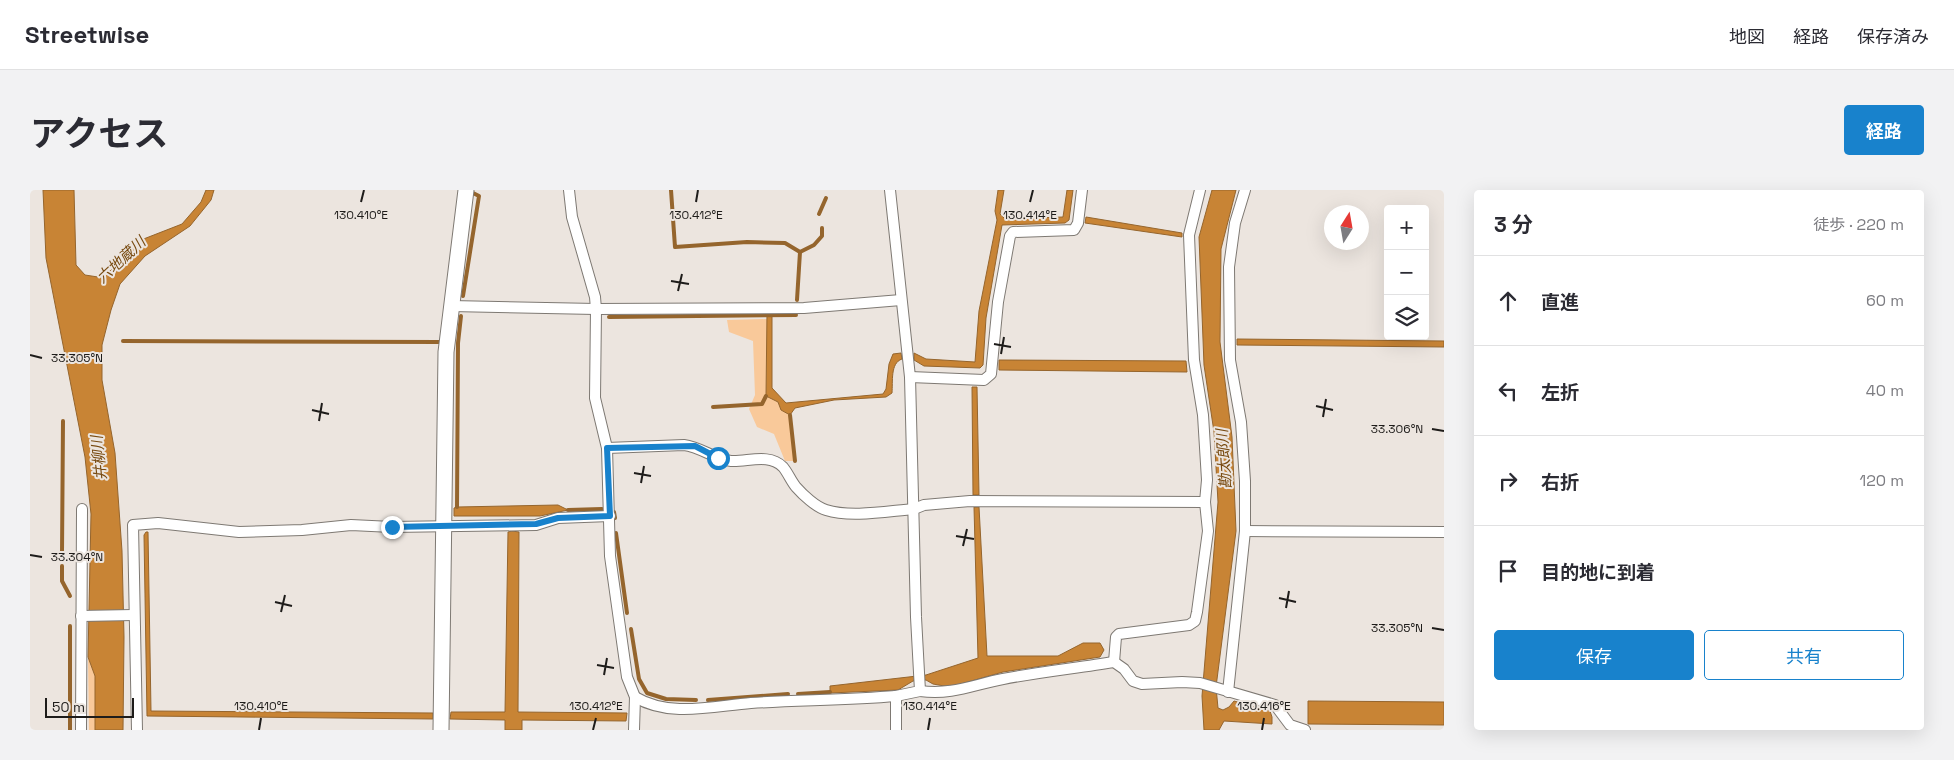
<!DOCTYPE html>
<html lang="ja">
<head>
<meta charset="utf-8">
<style>
  :root { --surface:#fff; --page:#f2f2f3; --text:#2b2b33; --muted:#7c7c81; --line:#e1e1e2; --accent:#1882cc }
  body { margin:0; font-family:"Space Grotesk","Noto Sans JP",sans-serif; background:var(--page); color:var(--text) }
  .controls { position:absolute; right:15px; top:15px; display:grid; overflow:hidden; border-radius:5px; box-shadow:0 5px 20px #0002 }
  .controls button { width:45px; height:45px; display:grid; place-items:center; padding:0; border:0; border-bottom:1px solid var(--line); background:var(--surface); color:var(--text); font:25px sans-serif }
  .compass { position:absolute; left:1294px; top:15px; width:45px; height:45px; border-radius:50%; background:var(--surface); box-shadow:0 5px 20px #0002; rotate:11deg }
  .scale { position:absolute; left:15px; bottom:12px; width:89px; box-sizing:border-box; padding-left:5px; border:2px solid #1e1c1a; border-top:0; font-size:14px; line-height:18px; white-space:nowrap; color:#1e1c1a; -webkit-text-stroke:4px #ece5df; paint-order:stroke }
  .stop { position:absolute; width:15px; height:15px; margin:-11px; border:4px solid #1882cc; border-radius:50%; background:#fff }
  .stop.end { background:#1882cc; border-color:#fff; box-shadow:0 1px 5px #0008 }
  .list { margin:0; padding:0; list-style:none }
  h2 { display:flex; justify-content:space-between; align-items:center; height:65px; margin:0; padding:0 20px; font-size:21px }
  h2 small { font-size:16px; font-weight:400; color:var(--muted) }
  .list li { display:grid; grid-template-columns:32px 1fr auto; gap:15px; align-items:center; box-sizing:border-box; height:90px; padding:0 20px; border-top:1px solid var(--line) }
  .list b { display:block; font-size:19px; white-space:nowrap }
  .list em { font-size:16px; font-style:normal; color:var(--muted) }
  .actions { display:flex; gap:10px; padding:15px 20px }
  .actions a { flex:1; padding:11px 0; border:1px solid var(--accent); border-radius:5px; text-align:center; font-size:18px; color:var(--accent) }
  .actions .main { background:var(--accent); color:#fff }
  .icon { flex:none; width:28px; height:28px; fill:none; stroke:currentColor; stroke-width:2; stroke-linecap:round; stroke-linejoin:round }
  .map { position:relative; flex:none; width:1414px; height:540px; overflow:hidden; border-radius:5px }
  header { display:flex; align-items:center; gap:30px; box-sizing:border-box; height:70px; padding:0 25px; background:var(--surface); border-bottom:1px solid var(--line) }
  header strong { font-size:24px }
  nav { display:flex; gap:28px; margin-inline-start:auto; font-size:18px }
  .intro { display:flex; align-items:center; justify-content:space-between; box-sizing:border-box; height:120px; padding:0 30px }
  h1 { margin:0; font-size:35px }
  .button { padding:12px 22px; border-radius:5px; background:var(--accent); color:#fff; font-size:18px; font-weight:700 }
  main { display:flex; gap:30px; padding:0 30px }
  aside { flex:1; background:var(--surface); border-radius:5px; box-shadow:0 5px 20px #0002 }
  .map>svg:first-child { display:block }
  .green { fill:#f9c99a }
  .water { fill:#c88435; stroke:#95652d }
  .lines { fill:none; stroke-linecap:round; stroke-linejoin:round }
  .stream { stroke:#95652d; stroke-width:4 }
  .street-casing { stroke:#7e7973; stroke-width:12 }
  .secondary-casing { stroke:#7e7973; stroke-width:17 }
  .street { stroke:#fff; stroke-width:10 }
  .secondary { stroke:#fff; stroke-width:15 }
  .route { stroke:#1882cc; stroke-width:6 }
  .ticks { fill:none; stroke:#1e1c1a; stroke-width:2 }
  .labels { text-anchor:middle; stroke-width:4; stroke-linejoin:round; paint-order:stroke }
  .water-label { font-size:15px; font-style:italic; fill:#784a10; stroke:#ece5df }
  .ticks-label { font-size:12px; text-anchor:middle; fill:#1e1c1a; stroke:#ece5df; stroke-width:4; stroke-linejoin:round; paint-order:stroke }
</style>
</head>
<body>
<header>
<strong>Streetwise</strong>
<nav><a>地図</a><a>経路</a><a>保存済み</a></nav>
</header>
<div class="intro"><h1>アクセス</h1><a class="button">経路</a></div>
<main>
<div class="map">
<svg width="1414" height="540" viewBox="0 0 1414 540">
  <rect width="100%" height="100%" fill="#ece5df"/>
  <!-- green -->
  <g class="green">
    <polygon points="737,129 736,206 748,212 751,220 760,225 765,271 755,271 744,244 727,237 719,219 725,205 723,151 699,142 697,130"/>
    <polygon points="58,467 65,486 65,540 59,540"/>
  </g>
  <!-- water -->
  <g class="water">
    <polygon points="13,0 44,0 46,75 55,85 68,87 80,81 111,50 152,34 171,12 176,0 184,0 181,10 160,36 115,66 90,94 81,120 72,155 72,190 85,263 92,361 94,447 93,540 65,540 65,486 58,467 61,324 55,267 16,68"/>
    <polygon points="968,0 974,0 970,24 975,29 1033,27 1037,0 1043,0 1039,30 1035,33 972,35 956,128 953,175 950,178 894,176 884,170 884,163 896,169 945,172 949,121 967,30 965,21"/>
    <polygon points="1182,0 1206,0 1191,59 1190,152 1202,247 1206,341 1186,497 1188,518 1193,520 1199,517 1204,511 1240,521 1242,527 1242,534 1194,531 1189,540 1174,540 1172,506 1188,312 1184,242 1174,175 1169,47"/>
    <polygon points="1056,27 1152,43 1152,47 1055,33"/>
    <path d="M737,123L742,124V198L756,213L853,204L856,199L859,174L863,164L871,163L872,169C860,173 863,192 862,203L856,207L804,210L765,218L760,225L751,220L748,212L736,206Z"/>
    <polygon points="1207,149 1414,151 1414,157 1207,155"/>
    <polygon points="969,170 1156,171 1157,182 969,180"/>
    <polygon points="942,197 947,197 949,305 943,305"/>
    <polygon points="528,315 538,320 510,326 424,326 424,318 427,317"/>
    <polygon points="944,317 949,317 957,466 1028,466 1053,453 1070,453 1074,460 1070,467 973,482 920,497 903,494 896,490 883,491 868,500 800,503 800,496 896,485 948,468"/>
    <polygon points="482,341 489,342 488,522 597,523 596,531 492,530 492,540 475,540 475,530 420,529 421,522 475,522 478,342"/>
    <polygon points="116,342 118,342 121,521 403,523 403,529 117,526 114,345"/>
    <polygon points="1278,511 1414,512 1414,535 1278,534"/>
  </g>
  <g class="lines">
    <!-- stream -->
    <g class="stream">
      <polyline points="641,0 645,57 717,52 755,53 770,62"/>
      <polyline points="789,24 796,8"/>
      <polyline points="433,106 449,6 443,3"/>
      <polyline points="767,110 770,62 784,55 792,46 792,38"/>
      <polyline points="579,127 766,125"/>
      <polyline points="93,151 409,152"/>
      <polyline points="683,217 732,214 736,206"/>
      <polyline points="760,225 765,271"/>
      <polyline points="427,317 428,153 431,126"/>
      <polyline points="538,320 572,319"/>
      <polyline points="584,322 585,328"/>
      <polyline points="586,343 597,423"/>
      <polyline points="32,364 33,231"/>
      <polyline points="32,376 32,391 40,406"/>
      <polyline points="40,436 40,540"/>
      <polyline points="601,439 609,489 617,503 636,509 666,510"/>
      <polyline points="768,504 800,502"/>
      <polyline points="678,510 758,504"/>
    </g>
    <!-- street casing -->
    <g class="street-casing">
      <g id="street">
        <polyline points="539,0 542,27 565,107 566,119 565,208 577,258 580,366 597,487 605,507 604,540"/>
        <polyline points="860,0 880,187 886,427 890,501 866,506 866,540"/>
        <polyline points="421,116 566,119 774,118 871,110"/>
        <polyline points="880,187 954,190 961,184 968,112 980,46 983,42 1044,40 1048,33 1052,0"/>
        <path d="M577,258L654,255C671,257 684,269 701,271C718,272 739,263 753,277C758,283 761,291 766,297C773,305 786,317 796,320C821,328 858,321 884,319L894,315L940,311L1175,312"/>
        <polyline points="1215,341 1414,342"/>
        <polyline points="51,426 103,425"/>
        <polyline points="1084,472 1086,447 1089,444 1159,435 1165,431 1167,422 1178,341 1175,312 1177,290 1173,225 1164,170 1159,45 1170,0"/>
        <path d="M890,501C923,505 942,495 973,489C1009,482 1047,478 1084,472L1094,479L1103,491L1112,494L1152,492L1170,493L1245,515L1260,535L1275,540"/>
        <polyline points="1198,502 1215,341 1215,291 1211,232 1200,170 1199,77 1205,33 1215,0"/>
        <path d="M605,507C640,528 683,516 721,513C769,510 818,510 866,506"/>
        <polyline points="51,540 52,319"/>
        <polyline points="107,540 103,335 128,333 209,342 272,340 321,335 362,337 506,335 528,328 580,326"/>
      </g>
    </g>
    <!-- secondary casing -->
    <g class="secondary-casing">
      <polyline id="secondary" points="411,540 416,162 436,0"/>
    </g>
    <!-- street -->
    <use href="#street" class="street"/>
    <!-- secondary -->
    <use href="#secondary" class="secondary"/>
  </g>
  <g class="lines">
    <!-- route -->
    <polyline class="route" points="362,337 506,334 528,328 580,326 577,258 665,256 688,268"/>
  </g>
  <!-- ticks -->
  <path class="ticks" d="M331,12L334,0M666,12L668,0M1000,12L1003,0M641,91L659,94M648,101L652,84M964,154L981,157M971,164L974,147M0,165L12,168M1286,216L1303,220M282,220L299,224M1293,227L1296,209M289,231L292,213M1402,239L1414,241M604,283L621,286M611,293L614,276M926,346L944,349M933,356L937,339M0,365L12,367M1249,408L1266,412M245,412L262,416M1256,418L1259,401M251,422L255,405M1402,438L1414,440M567,475L584,478M574,485L577,468M229,540L231,528M563,540L566,528M898,540L900,528M1232,540L1234,528"/>
  <g class="labels">
    <!-- water labels -->
    <g class="water-label">
      <text transform="translate(91 70) rotate(-43)" y="5">六地蔵川</text>
      <text transform="translate(69 268) rotate(-96)" y="5">井柳川</text>
      <text transform="translate(1194 269) rotate(-94)" y="5">勘太郎川</text>
    </g>
  </g>
  <g class="ticks-label">
    <text x="331" y="29">130.410°E</text>
    <text x="666" y="29">130.412°E</text>
    <text x="1000" y="29">130.414°E</text>
    <text x="47" y="172">33.305°N</text>
    <text x="1367" y="243">33.306°N</text>
    <text x="47" y="371">33.304°N</text>
    <text x="1367" y="442">33.305°N</text>
    <text x="231" y="520">130.410°E</text>
    <text x="566" y="520">130.412°E</text>
    <text x="900" y="520">130.414°E</text>
    <text x="1234" y="520">130.416°E</text>
  </g>
</svg>
<div class="controls">
<button>+</button>
<button>−</button>
<button><svg class="icon" aria-label="layers" viewBox="0 0 24 24"><path d="M12 4l9 5-9 5-9-5zM3 14l9 5 9-5"/></svg></button>
</div>
<svg class="compass" viewBox="-18 -18 36 36"><path d="M0-13l5 13h-10z" fill="#e53935"/><path d="M0 13l5-13h-10z" fill="#7c7c81"/></svg>
<div class="scale">50 m</div>
<div class="stop" style="left:688px;top:268px"></div>
<div class="stop end" style="left:362px;top:337px"></div>
</div>
<aside>
<h2>3 分<small>徒歩 · 220 m</small></h2>
<ul class="list">
<li><svg class="icon" aria-label="ahead" viewBox="0 0 24 24"><path d="M12 20V5M6 11l6-6 6 6"/></svg><div><b>直進</b></div><em>60 m</em></li>
<li><svg class="icon" aria-label="left" viewBox="0 0 24 24"><path d="M17 20v-9H6M10 6l-5 5 5 5"/></svg><div><b>左折</b></div><em>40 m</em></li>
<li><svg class="icon" aria-label="right" viewBox="0 0 24 24"><path d="M7 20v-9h11M14 6l5 5-5 5"/></svg><div><b>右折</b></div><em>120 m</em></li>
<li><svg class="icon" aria-label="arrive" viewBox="0 0 24 24"><path d="M6 21V4h12l-3 4 3 4H6"/></svg><div><b>目的地に到着</b></div></li>
</ul>
<div class="actions"><a class="main">保存</a><a>共有</a></div>
</aside>
</main>
</body>
</html>
